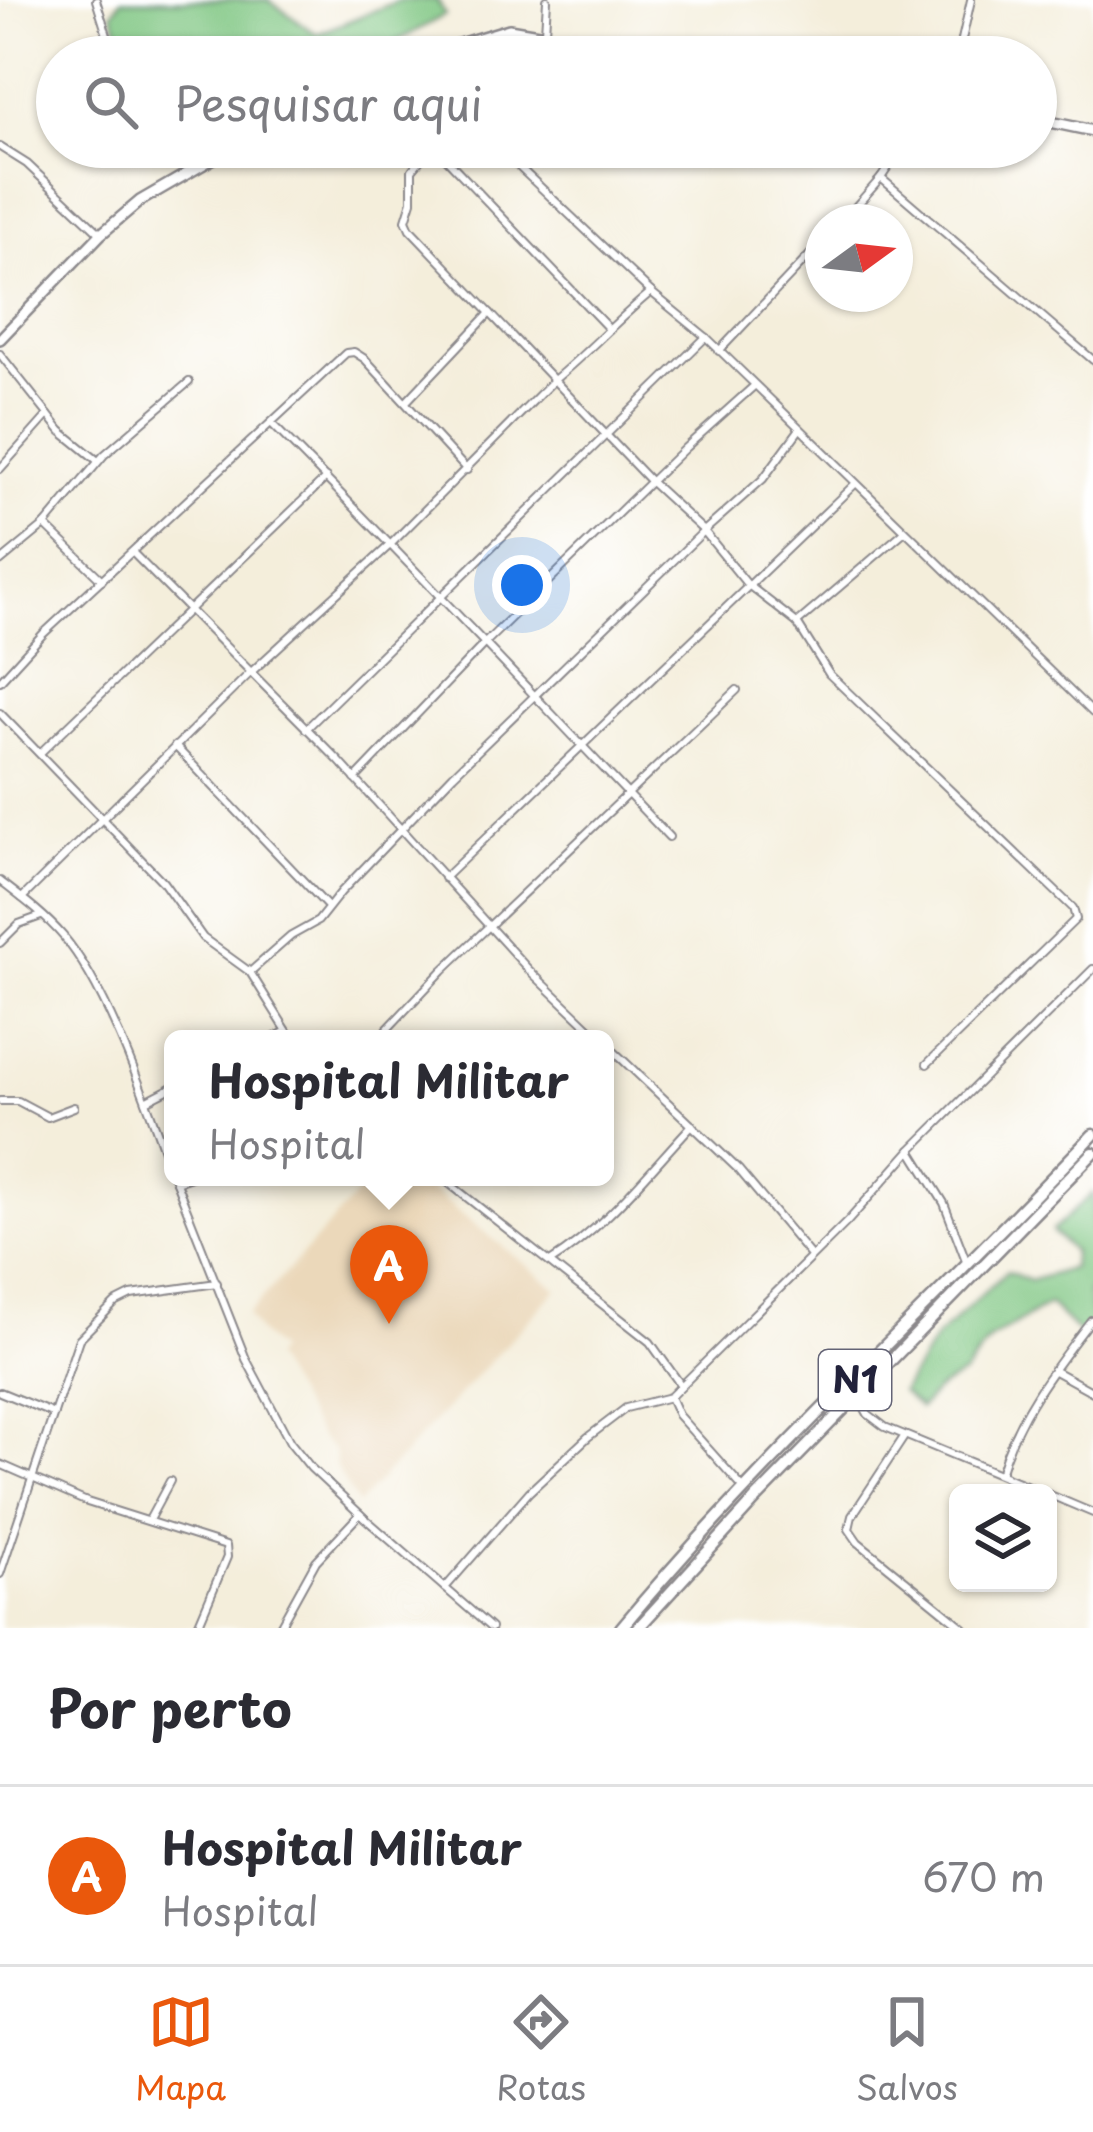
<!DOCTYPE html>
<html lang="pt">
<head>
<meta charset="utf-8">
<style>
  :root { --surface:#fff; --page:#f7f7f7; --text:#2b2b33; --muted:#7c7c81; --line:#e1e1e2; --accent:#ea580c }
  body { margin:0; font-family:"Playpen Sans",sans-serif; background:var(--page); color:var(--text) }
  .controls { position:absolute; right:36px; bottom:36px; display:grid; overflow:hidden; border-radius:18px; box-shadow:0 3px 9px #0004 }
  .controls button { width:108px; height:108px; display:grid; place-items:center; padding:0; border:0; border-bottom:3px solid var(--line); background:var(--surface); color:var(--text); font:60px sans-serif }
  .compass { position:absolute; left:805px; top:204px; width:108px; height:108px; border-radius:50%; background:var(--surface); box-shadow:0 3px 9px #0004; rotate:75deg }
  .you { position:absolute; left:522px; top:585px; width:42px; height:42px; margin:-30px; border:9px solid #fff; border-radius:50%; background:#1a73e8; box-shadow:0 0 0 18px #1a73e833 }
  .badge { display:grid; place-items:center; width:78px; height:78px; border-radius:50%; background:var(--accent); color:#fff; font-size:39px; font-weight:700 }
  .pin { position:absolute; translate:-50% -99px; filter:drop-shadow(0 3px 6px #0008) }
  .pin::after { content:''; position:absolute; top:63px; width:42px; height:36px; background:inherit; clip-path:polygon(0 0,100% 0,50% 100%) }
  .popup { position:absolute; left:164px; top:1030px; width:450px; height:156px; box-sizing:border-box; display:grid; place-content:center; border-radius:18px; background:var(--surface); filter:drop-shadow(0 3px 9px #0005); font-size:39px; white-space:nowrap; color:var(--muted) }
  .popup b { font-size:45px; color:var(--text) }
  .popup::after { content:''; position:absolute; left:50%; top:100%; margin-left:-24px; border:24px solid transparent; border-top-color:var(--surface) }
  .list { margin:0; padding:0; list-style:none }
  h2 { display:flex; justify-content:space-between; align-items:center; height:156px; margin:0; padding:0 48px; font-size:51px }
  h2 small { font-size:39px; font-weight:400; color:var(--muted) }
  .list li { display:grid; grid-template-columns:78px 1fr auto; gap:36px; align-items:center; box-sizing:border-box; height:180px; padding:0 48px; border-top:3px solid var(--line) }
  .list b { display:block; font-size:45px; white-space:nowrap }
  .list p { margin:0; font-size:39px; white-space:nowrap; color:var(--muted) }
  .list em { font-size:39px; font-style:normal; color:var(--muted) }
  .icon { flex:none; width:66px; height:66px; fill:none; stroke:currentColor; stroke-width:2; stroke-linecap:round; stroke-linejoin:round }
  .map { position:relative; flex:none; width:1093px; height:1628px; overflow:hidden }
  .search { position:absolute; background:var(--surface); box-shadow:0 3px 9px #0004; left:36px; right:36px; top:36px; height:132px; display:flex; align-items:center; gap:30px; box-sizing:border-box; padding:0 42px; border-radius:66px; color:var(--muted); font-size:45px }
  .sheet { height:336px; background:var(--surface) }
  nav { display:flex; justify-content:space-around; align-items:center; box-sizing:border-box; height:168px; border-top:3px solid var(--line); background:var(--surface); font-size:33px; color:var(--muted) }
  nav a { display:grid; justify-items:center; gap:6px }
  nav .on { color:var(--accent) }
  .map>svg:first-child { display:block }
  .built { fill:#ebd8ba }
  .green { fill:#7fc682; stroke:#50745e; stroke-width:3 }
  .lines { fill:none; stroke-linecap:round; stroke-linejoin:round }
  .minor-casing { stroke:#8b888b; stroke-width:10 }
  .tertiary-casing { stroke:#8b888b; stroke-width:14 }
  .primary-casing { stroke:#8b888b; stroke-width:15 }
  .minor { stroke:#fff; stroke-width:6 }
  .tertiary { stroke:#fff; stroke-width:9 }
  .primary { stroke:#fff; stroke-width:10 }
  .labels { text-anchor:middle; stroke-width:9; stroke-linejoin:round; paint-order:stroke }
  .shield { fill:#fff; stroke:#646476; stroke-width:3 }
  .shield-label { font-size:36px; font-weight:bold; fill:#22223b }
</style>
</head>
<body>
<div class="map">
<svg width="1093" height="1628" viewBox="0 0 1093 1628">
  <rect width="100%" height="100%" fill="#fff"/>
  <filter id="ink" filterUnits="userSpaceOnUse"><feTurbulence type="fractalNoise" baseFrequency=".00833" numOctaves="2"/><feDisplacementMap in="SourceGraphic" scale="24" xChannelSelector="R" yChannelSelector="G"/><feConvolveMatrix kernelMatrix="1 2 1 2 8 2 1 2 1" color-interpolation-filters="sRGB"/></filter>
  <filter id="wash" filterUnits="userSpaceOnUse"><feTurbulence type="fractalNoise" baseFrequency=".004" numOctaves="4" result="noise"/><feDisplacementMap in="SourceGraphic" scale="48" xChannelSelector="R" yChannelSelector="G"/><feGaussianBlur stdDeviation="2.7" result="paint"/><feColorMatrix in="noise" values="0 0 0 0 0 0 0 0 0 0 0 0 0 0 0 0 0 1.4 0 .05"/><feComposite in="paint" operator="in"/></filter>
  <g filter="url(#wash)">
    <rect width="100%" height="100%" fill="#f4eedb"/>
    <!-- built -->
    <polygon class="built" points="373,1177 414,1177 557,1289 358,1504 336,1468 334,1451 320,1437 272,1358 277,1350 259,1333 247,1315"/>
    <!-- green -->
    <g class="green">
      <polygon points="121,0 268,0 317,34 400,0 437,0 445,15 368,57 130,57 112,13"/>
      <polygon points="1093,1193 1093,1288 1088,1290 1093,1323 1082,1336 1049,1304 989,1340 964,1374 938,1389 920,1408 901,1392 936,1338 1007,1271 1030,1281 1072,1268 1073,1252 1052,1231"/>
    </g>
  </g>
  <g filter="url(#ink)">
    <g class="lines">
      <!-- minor casing -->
      <g class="minor-casing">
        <g id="minor">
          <polyline points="96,0 114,57"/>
          <polyline points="545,32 547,0"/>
          <polyline points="474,38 480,57"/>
          <polyline points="958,57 971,0"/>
          <polyline points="0,147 27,164 101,234"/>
          <polyline points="178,147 194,168"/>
          <polyline points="431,147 412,170 412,201 406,220 410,229 651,482 704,531 747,584 797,623 829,674 1073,908 1076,919 927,1064"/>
          <polyline points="435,147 608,328"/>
          <polyline points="498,147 651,292 706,337 1093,713"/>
          <polyline points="881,178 902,147"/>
          <polyline points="842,222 881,178 1093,360"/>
          <polyline points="719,351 823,241"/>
          <polyline points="0,354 61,431 98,461"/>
          <polyline points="407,401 490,313"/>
          <path d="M272,424C407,559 537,699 669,837"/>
          <polyline points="0,469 48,415"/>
          <polyline points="45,525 102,580"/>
          <polyline points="134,554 339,761 529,970 601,1039"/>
          <polyline points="0,562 45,525 104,455 189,382"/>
          <polyline points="797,623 905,531"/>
          <polyline points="0,681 43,634 346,353 354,352 365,359 467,470"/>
          <polyline points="0,713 163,882 203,938 250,972 292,1039"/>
          <polyline points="306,729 706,337"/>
          <polyline points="175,746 328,907"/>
          <polyline points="40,753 326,478"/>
          <polyline points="355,779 484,644 685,448 754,386"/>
          <polyline points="444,878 855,484"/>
          <path d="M0,881C22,898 45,915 63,936C109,990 148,1107 173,1175"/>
          <path d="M22,898L249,674L391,544L554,380C588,352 617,320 651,292"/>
          <polyline points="0,943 19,924 41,916"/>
          <polyline points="250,972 291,936 318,921 341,892 453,775 704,531 763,479 799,430"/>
          <polyline points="271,1039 285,1032"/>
          <polyline points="378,1039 443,970 737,690"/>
          <polyline points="578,1039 588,1027"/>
          <polyline points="605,1043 739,1170 811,1256"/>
          <polyline points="0,1101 18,1101 48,1117 74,1107"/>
          <polyline points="146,1101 173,1087"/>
          <polyline points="911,1150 944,1203 967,1263"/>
          <polyline points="174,1177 246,1359 290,1442 311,1468 360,1514 491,1628"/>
          <polyline points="441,1177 650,1342 680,1384"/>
          <polyline points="176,1182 191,1177"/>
          <path d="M550,1262C605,1228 648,1172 692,1125"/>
          <polyline points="1053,1370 1093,1392"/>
          <polyline points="0,1392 54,1414"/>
          <polyline points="858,1396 868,1414 885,1427 1045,1493"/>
          <polyline points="670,1397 678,1415 744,1489"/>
          <polyline points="904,1437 852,1516 849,1529 858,1542 964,1628"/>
          <polyline points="0,1464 87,1502 226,1546 227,1557 197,1628"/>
          <path d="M1000,1474C1017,1415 1054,1368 1091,1320"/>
          <polyline points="1048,1494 1093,1513"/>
          <polyline points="149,1520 170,1481"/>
          <polyline points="0,1574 79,1339 115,1303 131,1295 217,1283"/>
          <polyline points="445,1588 529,1492 588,1437 626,1408 670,1397 848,1221 911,1150 1093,969"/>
          <polyline points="279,1628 316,1561 360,1514"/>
        </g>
      </g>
      <!-- tertiary casing -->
      <g class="tertiary-casing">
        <g id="tertiary">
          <polyline points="416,57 509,29 673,57"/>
          <polyline points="1036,119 1093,131"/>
          <polyline points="0,339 101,234 140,201 233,147"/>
        </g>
      </g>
      <!-- primary casing -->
      <g class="primary-casing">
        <g id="primary">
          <path d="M621,1628C766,1453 937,1300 1093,1135"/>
          <polyline points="638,1628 755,1500 1093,1153"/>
        </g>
      </g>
      <!-- minor -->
      <use href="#minor" class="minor"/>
      <!-- tertiary -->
      <use href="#tertiary" class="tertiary"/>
      <!-- primary -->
      <use href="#primary" class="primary"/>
    </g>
  </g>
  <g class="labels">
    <!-- shield labels -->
    <rect class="shield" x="819" y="1350" width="72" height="60" rx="9"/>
    <g class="shield-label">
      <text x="855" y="1393">N1</text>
    </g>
  </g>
</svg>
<div class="controls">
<button><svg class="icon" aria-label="layers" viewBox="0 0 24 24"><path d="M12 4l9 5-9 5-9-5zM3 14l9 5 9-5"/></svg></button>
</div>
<svg class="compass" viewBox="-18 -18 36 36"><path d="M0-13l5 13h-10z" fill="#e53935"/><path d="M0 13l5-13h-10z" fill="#7c7c81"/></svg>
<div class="you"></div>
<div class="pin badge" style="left:389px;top:1324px">A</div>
<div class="popup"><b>Hospital Militar</b>Hospital</div>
<div class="search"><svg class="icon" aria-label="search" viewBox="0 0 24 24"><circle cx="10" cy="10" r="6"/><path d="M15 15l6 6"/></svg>Pesquisar aqui</div>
</div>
<section class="sheet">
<h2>Por perto<small></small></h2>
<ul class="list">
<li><span class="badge">A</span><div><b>Hospital Militar</b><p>Hospital</p></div><em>670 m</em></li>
</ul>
</section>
<nav>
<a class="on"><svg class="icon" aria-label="map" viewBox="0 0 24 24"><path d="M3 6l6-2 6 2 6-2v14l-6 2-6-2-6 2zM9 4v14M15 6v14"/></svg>Mapa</a>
<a><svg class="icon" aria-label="directions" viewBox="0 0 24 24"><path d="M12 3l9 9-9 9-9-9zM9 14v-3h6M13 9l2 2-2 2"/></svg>Rotas</a>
<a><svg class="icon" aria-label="saved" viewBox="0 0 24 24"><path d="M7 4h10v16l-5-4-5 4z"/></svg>Salvos</a>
</nav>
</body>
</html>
